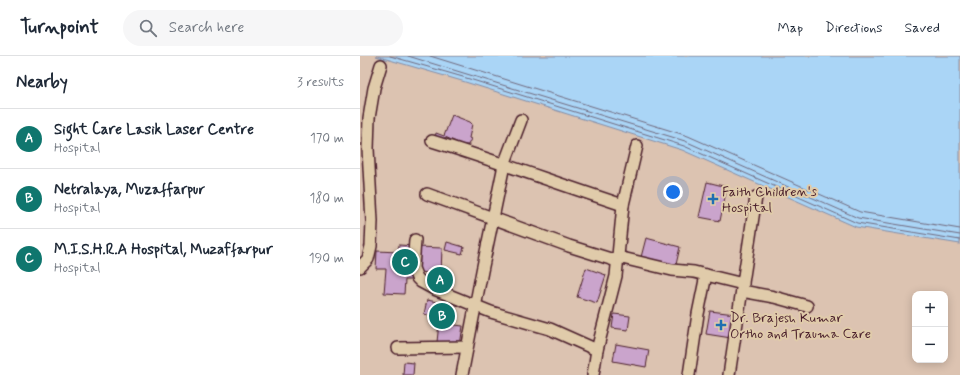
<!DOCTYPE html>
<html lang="en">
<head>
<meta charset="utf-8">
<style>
  :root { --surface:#fff; --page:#f6f6f7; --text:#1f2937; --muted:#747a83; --line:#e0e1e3; --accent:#0f766e }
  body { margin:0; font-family:Mynerve,sans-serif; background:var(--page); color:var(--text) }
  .controls { position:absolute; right:12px; bottom:12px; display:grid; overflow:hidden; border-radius:8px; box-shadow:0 2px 10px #0003 }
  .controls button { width:36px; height:36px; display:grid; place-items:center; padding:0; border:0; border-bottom:1px solid var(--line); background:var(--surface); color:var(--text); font:20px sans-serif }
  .you { position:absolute; left:313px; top:136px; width:14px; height:14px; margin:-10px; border:3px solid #fff; border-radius:50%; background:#1a73e8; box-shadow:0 0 0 6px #1a73e833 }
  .badge { display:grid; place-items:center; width:26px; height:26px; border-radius:50%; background:var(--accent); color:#fff; font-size:13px; font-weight:700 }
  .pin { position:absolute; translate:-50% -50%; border:2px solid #fff; box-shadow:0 1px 4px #0006 }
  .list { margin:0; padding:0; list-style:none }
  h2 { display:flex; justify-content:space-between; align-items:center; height:52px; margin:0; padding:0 16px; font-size:17px }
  h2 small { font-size:13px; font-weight:400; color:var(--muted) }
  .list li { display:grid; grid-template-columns:26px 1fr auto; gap:12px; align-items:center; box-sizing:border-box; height:60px; padding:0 16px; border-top:1px solid var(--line) }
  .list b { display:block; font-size:15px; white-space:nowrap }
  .list p { margin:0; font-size:13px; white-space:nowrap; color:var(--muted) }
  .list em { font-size:13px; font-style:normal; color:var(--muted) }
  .icon { flex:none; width:22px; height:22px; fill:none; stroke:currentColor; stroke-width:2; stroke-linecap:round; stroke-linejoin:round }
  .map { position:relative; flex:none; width:600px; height:319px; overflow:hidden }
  header { display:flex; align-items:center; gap:24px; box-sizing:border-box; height:56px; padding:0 20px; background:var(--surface); border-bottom:1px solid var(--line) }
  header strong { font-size:19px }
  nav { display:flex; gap:22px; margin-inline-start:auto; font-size:14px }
  .search { width:280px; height:36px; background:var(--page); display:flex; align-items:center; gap:10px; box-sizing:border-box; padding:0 14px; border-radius:22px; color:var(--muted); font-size:15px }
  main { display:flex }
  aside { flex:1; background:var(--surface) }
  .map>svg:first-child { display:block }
  .water { fill:#aad5f6; stroke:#848ca5 }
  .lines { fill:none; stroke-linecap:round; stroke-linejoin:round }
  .shore { stroke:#70687c; stroke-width:1 }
  .building { fill:#caa4cc; stroke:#4a1f2b }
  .street-casing { stroke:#4a1f2b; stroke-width:14 }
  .street { stroke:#e0cbaa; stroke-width:11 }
  .poi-dot { fill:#1f6fb2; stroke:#e0cbaa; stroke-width:1.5 }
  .labels { text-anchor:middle; stroke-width:4; stroke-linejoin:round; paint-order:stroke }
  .poi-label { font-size:14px; fill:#4a1f2b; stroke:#e0cbaa; text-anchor:start }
</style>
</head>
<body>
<header>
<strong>Turnpoint</strong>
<div class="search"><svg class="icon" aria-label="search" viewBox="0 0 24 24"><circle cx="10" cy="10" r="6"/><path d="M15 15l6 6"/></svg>Search here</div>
<nav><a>Map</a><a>Directions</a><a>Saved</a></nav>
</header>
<main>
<aside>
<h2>Nearby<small>3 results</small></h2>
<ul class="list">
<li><span class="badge">A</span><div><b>Sight Care Lasik Laser Centre</b><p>Hospital</p></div><em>170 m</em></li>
<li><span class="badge">B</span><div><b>Netralaya, Muzaffarpur</b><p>Hospital</p></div><em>180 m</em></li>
<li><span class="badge">C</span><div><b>M.I.S.H.R.A Hospital, Muzaffarpur</b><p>Hospital</p></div><em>190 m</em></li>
</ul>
</aside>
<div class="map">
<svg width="600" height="319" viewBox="0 0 600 319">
  <rect width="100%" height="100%" fill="#dcc3b1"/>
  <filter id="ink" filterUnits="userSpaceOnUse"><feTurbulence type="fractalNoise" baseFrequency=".025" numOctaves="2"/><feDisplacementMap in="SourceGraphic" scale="8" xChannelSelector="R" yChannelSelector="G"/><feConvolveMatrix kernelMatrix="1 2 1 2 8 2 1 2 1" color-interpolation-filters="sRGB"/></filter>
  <g filter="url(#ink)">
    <!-- water -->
    <polygon class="water" points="16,0 600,0 600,188 496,171 322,94 102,25"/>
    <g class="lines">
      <!-- shore -->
      <g class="shore">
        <polyline points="30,0 103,21 324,90 497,167 600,184"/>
        <polyline points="48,0 325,85 498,162 600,179"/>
        <polyline points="70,0 328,80 500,156 600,173"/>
      </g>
    </g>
    <!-- building -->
    <g class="building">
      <polygon points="92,59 110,66 112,68 109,82 111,83 108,89 103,89 85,81 84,86 75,82 76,77 84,80"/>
      <polygon points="347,126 367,131 360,165 339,161"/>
      <polygon points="286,182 320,191 315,213 280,205"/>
      <polygon points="87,186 104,191 102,198 85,194"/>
      <polygon points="39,189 53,190 52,224 45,224 44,238 24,237 26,213 16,213 17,195 38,196"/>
      <polygon points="58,191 82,192 81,217 76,217 75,229 71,229 72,217 57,216"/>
      <polygon points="226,212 246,219 237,247 217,241"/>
      <polygon points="67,244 87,248 84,262 64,258"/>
      <polygon points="350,255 375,258 371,282 346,278"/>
      <polygon points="254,258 270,260 268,274 252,272"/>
      <polygon points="79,267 103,270 100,289 77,286"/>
      <polygon points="256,288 289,294 286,311 253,305"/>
      <polygon points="44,306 54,307 53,319 43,319"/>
    </g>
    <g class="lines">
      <!-- street casing -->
      <g class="street-casing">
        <g id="street">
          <path d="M72,85C136,105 199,128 263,149"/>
          <polyline points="67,138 209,190 257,205"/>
          <polyline points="55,184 53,212 57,222 61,226 74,233 131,256 190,273 237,294"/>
          <polyline points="258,201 312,214 334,216 383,228"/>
          <polyline points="0,211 8,203 11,190 12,165 8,93 9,62 14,32 21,9"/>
          <polyline points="382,235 414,241 447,250"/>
          <polyline points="38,292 107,291"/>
          <polyline points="102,319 122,215 144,109 161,64"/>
          <polyline points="233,319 237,294 256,220 263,149 277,90"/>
          <polyline points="329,319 338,258 346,219"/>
          <polyline points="369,319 396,141"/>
        </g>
      </g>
      <!-- street -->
      <use href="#street" class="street"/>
    </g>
  </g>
  <!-- markers -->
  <g class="poi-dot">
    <path d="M351 137h4v4h4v4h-4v4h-4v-4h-4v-4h4z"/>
    <path d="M359 263h4v4h4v4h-4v4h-4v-4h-4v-4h4z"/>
  </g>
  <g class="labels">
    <!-- poi labels -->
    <g class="poi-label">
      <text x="362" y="140">Faith Children's<tspan x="362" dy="16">Hospital</tspan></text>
      <text x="370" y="266">Dr. Brajesh Kumar<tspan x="370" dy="16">Ortho and Trauma Care</tspan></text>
    </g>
  </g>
</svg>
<div class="controls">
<button>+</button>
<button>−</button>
</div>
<div class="you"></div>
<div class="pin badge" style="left:80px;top:224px">A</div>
<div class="pin badge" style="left:82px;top:260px">B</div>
<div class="pin badge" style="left:45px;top:206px">C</div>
</div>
</main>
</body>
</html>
